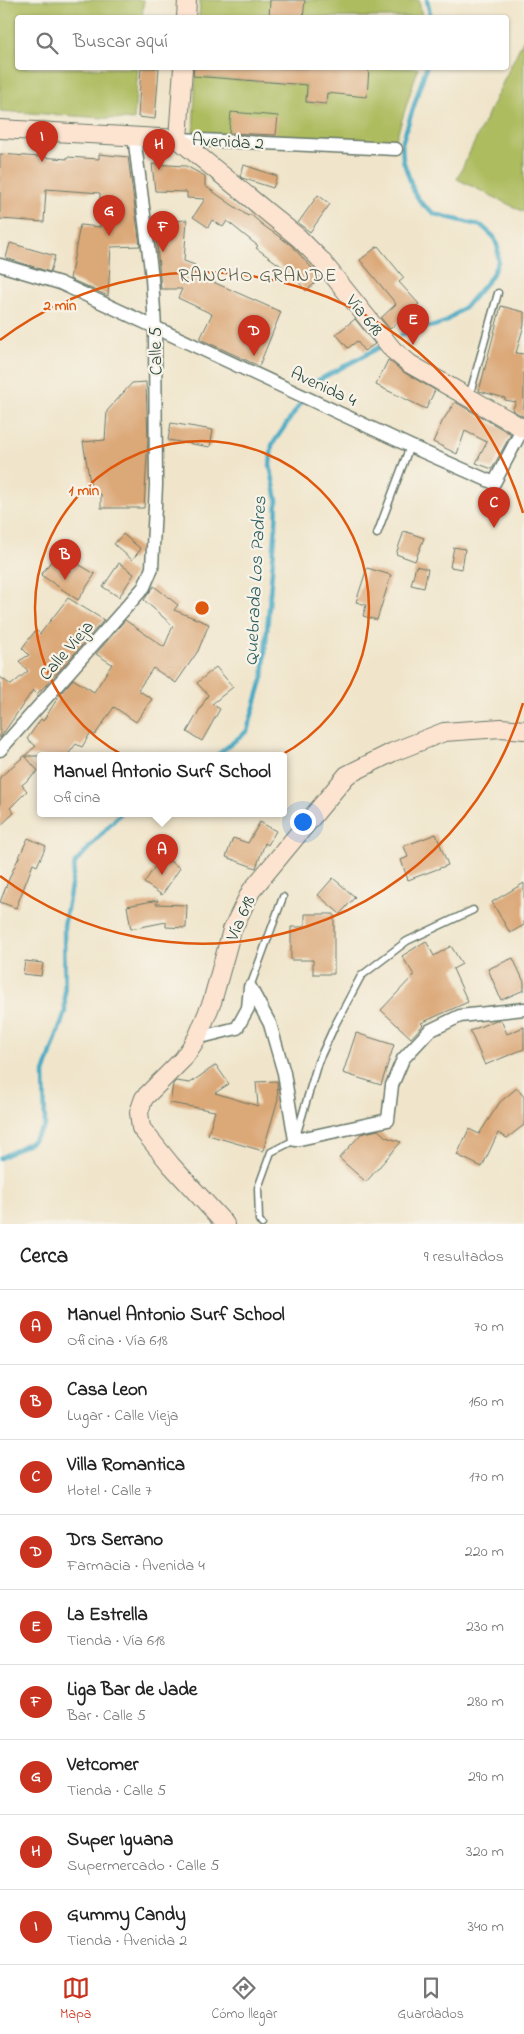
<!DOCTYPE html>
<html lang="es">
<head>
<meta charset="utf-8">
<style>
  :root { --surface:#fff; --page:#f2f2f2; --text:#222; --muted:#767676; --line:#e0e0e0; --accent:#c8321e }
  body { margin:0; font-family:"Indie Flower",sans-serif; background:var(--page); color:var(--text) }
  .you { position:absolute; left:302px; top:821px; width:18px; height:18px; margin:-12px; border:4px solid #fff; border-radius:50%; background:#1a73e8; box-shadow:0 0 0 8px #1a73e833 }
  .badge { display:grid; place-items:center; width:32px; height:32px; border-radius:50%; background:var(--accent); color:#fff; font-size:16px; font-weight:700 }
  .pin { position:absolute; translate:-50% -41px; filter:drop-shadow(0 1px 2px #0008) }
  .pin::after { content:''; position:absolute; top:26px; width:18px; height:15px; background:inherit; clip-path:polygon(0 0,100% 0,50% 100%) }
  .popup { position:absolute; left:37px; top:752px; width:250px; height:65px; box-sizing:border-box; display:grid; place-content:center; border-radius:5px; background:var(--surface); filter:drop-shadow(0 1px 4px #0005); font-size:16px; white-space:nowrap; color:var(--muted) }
  .popup b { font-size:19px; color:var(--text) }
  .popup::after { content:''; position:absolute; left:50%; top:100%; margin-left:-10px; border:10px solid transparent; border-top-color:var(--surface) }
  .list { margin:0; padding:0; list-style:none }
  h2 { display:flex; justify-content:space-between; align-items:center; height:65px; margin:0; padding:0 20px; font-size:21px }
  h2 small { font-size:16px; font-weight:400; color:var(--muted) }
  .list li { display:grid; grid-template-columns:32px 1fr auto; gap:15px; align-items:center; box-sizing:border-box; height:75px; padding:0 20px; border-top:1px solid var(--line) }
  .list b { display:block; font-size:19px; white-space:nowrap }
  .list p { margin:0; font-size:16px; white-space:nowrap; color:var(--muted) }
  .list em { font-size:16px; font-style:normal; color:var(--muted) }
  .icon { flex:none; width:28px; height:28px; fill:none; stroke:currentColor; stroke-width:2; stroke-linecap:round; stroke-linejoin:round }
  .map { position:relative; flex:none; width:524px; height:1224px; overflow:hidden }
  .search { position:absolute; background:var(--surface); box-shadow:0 1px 4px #0004; left:15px; right:15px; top:15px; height:55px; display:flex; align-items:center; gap:12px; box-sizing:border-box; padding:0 18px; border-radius:5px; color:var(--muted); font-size:19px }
  .sheet { height:740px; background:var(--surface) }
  nav { display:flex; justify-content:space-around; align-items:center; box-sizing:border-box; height:70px; border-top:1px solid var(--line); background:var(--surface); font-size:14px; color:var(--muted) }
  nav a { display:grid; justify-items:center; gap:2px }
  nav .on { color:var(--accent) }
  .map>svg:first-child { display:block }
  .green { fill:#adbc5e; stroke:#667c49 }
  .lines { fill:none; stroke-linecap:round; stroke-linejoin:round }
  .stream { stroke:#43a8c3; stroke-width:4.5 }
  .building { fill:#dba878 }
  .lane-casing { stroke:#687869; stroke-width:9 }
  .street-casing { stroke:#687869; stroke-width:15 }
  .secondary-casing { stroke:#687869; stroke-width:20 }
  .lane { stroke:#fff; stroke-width:6 }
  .street { stroke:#fff; stroke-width:12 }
  .secondary { stroke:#fde4d1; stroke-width:18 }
  .ring { fill:none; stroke:#de580e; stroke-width:2.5 }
  .labels { text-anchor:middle; stroke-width:4.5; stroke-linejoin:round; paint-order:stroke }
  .street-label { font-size:18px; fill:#1f3d34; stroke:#f7f3e8 }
  .neighbourhood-label { font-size:19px; letter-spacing:1px; fill:#61624c; stroke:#f7f3e8 }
  .water-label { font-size:19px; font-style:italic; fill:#2a5d5f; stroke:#f7f3e8 }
  .centre { fill:#de580e; stroke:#f7f3e8; stroke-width:2.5 }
  .ring-label { font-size:15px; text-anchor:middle; font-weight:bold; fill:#de580e; stroke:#f7f3e8; stroke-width:4.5; stroke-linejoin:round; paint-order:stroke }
</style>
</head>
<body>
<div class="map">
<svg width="524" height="1224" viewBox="0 0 524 1224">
  <rect width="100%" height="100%" fill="#f7f3e8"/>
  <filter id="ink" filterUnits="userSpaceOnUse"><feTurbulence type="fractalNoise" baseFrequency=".02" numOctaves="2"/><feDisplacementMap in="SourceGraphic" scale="10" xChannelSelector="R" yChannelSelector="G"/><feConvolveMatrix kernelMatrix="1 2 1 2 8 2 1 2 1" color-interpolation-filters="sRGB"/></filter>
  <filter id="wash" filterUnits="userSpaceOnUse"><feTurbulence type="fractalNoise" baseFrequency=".0096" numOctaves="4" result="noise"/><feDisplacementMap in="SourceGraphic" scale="20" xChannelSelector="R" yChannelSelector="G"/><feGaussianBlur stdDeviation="1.12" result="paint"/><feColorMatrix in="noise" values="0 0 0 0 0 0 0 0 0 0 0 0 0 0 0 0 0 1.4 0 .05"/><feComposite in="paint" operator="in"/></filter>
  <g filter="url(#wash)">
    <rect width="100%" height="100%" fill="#f0e5cb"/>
    <!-- green -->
    <g class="green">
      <polygon points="0,0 144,0 142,17 18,18 18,68 138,68 134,120 0,111"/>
      <polygon points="200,0 419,0 422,17 199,18"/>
      <polygon points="524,38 524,212 457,179"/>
      <polygon points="196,68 205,68 205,77 307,85 306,102 326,104 329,68 418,68 395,142 193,135"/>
    </g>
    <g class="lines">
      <!-- stream -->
      <g class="stream">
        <polyline points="427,0 431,18"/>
        <polyline points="401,335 418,328 434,326 445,322 467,305 491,277 498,262 498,248 494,237 482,226 435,214 422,204 414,192 403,160 402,143 426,68"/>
        <polyline points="315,382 382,346"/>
        <polyline points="216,756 247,731 263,677 276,524 277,500 270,465 272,445 303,400"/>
        <polyline points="0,1158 31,1142 45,1126 44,1073 65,1012 64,926 75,863 120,814"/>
      </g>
    </g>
    <g id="blocks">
      <!-- building -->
      <g class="building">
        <polygon points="270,0 305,0 303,18 269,18"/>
        <polygon points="141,68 159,68 155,119 138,117"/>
        <polygon points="194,68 193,68 369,68 367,97 327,93 326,104 306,102 307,85 193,76"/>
        <polygon points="231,112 278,116 276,135 229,133"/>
        <polygon points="0,154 67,159 67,157 99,159 99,154 128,157 140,246 111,247 108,296 70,279 80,225 100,227 100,193 46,189 44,222 0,219"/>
        <polygon points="152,164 186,166 205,176 205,186 248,216 250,214 264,226 291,245 321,278 306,291 291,273 256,248 258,246 227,221 223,227 212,220 208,227 193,217 205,199 187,198 187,192 155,191"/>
        <polygon points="244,165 277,176 273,188 242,178 240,176"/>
        <polygon points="318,195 330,204 310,232 298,223"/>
        <polygon points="187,220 184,261 195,265 195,274 281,312 259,366 200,339 212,314 178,298 182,289 161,289 157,245 154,229 159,228 158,222"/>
        <polygon points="10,243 55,256 50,272 6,258"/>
        <polygon points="378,246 404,278 399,282 419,304 390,329 381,318 396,304 360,260"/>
        <polygon points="501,306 524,312 524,325 516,353 524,354 524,417 512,410 516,402 505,400 505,398 479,391"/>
        <polygon points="355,319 375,344 364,351 357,341 348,348 336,334"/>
        <polygon points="388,360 405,373 435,390 426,409 376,385"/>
        <polygon points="146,382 148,439 144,508 101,508 101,494 90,494 90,482 83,442 105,440 107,411 132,383"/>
        <polygon points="455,402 511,434 492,469 476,463 487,442 465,431 457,454 433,442 442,422"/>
        <polygon points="171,423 213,430 210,447 168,440"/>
        <polygon points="404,531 424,538 415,561 396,554"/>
        <polygon points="123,534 141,549 132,560 114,544"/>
        <polygon points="454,547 465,549 462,569 450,567"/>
        <polygon points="52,560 69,572 75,562 95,574 78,600 41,575"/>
        <polygon points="119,563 134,574 119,597 103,587"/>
        <polygon points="416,566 428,569 424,588 411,585"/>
        <polygon points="367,568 391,575 377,620 363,616 366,605 356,602"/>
        <polygon points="154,586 178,605 174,610 209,624 198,651 176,683 153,668 138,690 152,699 136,722 114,707 95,735 91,732 82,747 76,744 67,756 25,756 38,771 22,785 27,791 10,808 14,813 0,826 0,777 36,746 27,739 41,719 43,721 61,693 73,679 94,692 112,664 96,654 125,620 164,647 173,626 144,600"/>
        <polygon points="68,598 104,620 50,681 37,694 33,690 0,738 0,677 11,685 28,671 19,661 29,655 22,648 36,630 40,634"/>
        <polygon points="216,667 233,687 212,704 220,709 202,741 187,732 208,695 197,683"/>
        <polygon points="260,822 276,831 268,845 265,843 256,868 226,857 233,838 248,843"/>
        <polygon points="436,834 448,865 408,880 401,860 408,857 404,846"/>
        <polygon points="28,838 46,846 37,866 33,864 16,908 0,902 11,874"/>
        <polygon points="162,856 180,868 162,895 144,883"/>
        <polygon points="333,878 355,897 340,914 318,895"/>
        <polygon points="524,883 524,925 510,933 492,902"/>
        <polygon points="158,900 156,904 187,905 186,928 166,927 166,922 131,929 127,906"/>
        <polygon points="305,914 334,914 334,974 313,974 313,960 291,960 291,927 305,927"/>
        <polygon points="426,941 434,956 451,946 462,964 453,969 468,1002 421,1023 423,1025 411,1038 381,1010 414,975 402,956"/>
        <polygon points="513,958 524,982 524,990 501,1000 488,969"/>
        <polygon points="25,961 43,963 41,976 23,974"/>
        <polygon points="496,1020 501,1020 507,1034 524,1027 524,1049 485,1065 470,1031"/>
        <polygon points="356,1033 394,1045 381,1085 343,1073"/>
        <polygon points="216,1065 229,1084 215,1093 258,1106 256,1082 277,1081 278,1099 263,1151 208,1135 215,1111 170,1103 173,1084 176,1081 190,1083"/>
        <polygon points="517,1088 524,1097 524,1125 507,1138 498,1133 482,1167 457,1155 469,1129 479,1134 500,1102"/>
        <polygon points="378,1130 386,1137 401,1142 366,1182 339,1158 361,1134"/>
      </g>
    </g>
  </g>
  <g filter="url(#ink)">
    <use href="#blocks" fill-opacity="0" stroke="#687869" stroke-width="1"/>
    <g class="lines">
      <!-- lane casing -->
      <g class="lane-casing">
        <g id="lane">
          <polyline points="469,397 498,293"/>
          <polyline points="377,534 410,446"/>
          <polyline points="250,987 283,897"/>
          <polyline points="262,1224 259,1220 258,1188 271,1152 295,1140 318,1062 335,1025 361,976 407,941 473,910"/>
        </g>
      </g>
      <!-- street casing -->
      <g class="street-casing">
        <g id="street">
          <polyline points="178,139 396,149"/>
          <polyline points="0,265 60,283 410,446 494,483 523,428"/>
          <polyline points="0,750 144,587 152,568 156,485 155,328 152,278 134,136"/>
          <polyline points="197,1038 237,1028 248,1008 250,987 270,1024 284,1073 295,1140 388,1120 392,1085 403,1059 429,1031 460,1016 524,1009"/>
        </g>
      </g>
      <!-- secondary casing -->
      <g class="secondary-casing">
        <g id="secondary">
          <polyline points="186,18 187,0"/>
          <polyline points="0,129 178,139"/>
          <polyline points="178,139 299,238 320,259 393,350 410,364 524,429"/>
          <polyline points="178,139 183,68"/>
          <polyline points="225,1224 171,1165 141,1128 139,1112 144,1098 183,1059 197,1038 212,1002 232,930 251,891 347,775 393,752 444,732 501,728 524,730"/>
        </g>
      </g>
      <!-- lane -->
      <use href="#lane" class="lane"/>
      <!-- street -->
      <use href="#street" class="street"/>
      <!-- secondary -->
      <use href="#secondary" class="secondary"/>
    </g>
  </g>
  <!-- distance rings -->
  <g class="ring">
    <circle cx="202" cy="608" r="167"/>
    <path d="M523 703A335 335 0 0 1 0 876M0 340A335 335 0 0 1 523 513"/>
  </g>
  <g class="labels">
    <!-- street labels -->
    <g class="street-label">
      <text transform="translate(228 141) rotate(3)" y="6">Avenida 2</text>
      <text transform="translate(365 315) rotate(51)" y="6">Vía 618</text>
      <text transform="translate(155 351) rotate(-91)" y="6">Calle 5</text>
      <text transform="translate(324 386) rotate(25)" y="6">Avenida 4</text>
      <text transform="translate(66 650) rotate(-49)" y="6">Calle Vieja</text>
      <text transform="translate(240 918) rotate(-66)" y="6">Vía 618</text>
    </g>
    <!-- neighbourhood labels -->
    <g class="neighbourhood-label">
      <text x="258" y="281">RANCHO GRANDE</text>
    </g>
    <!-- water labels -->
    <g class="water-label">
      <text transform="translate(254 581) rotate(-87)" y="7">Quebrada Los Padres</text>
    </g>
  </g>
  <circle cx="202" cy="608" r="8" class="centre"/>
  <g class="ring-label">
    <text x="60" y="310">2 min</text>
    <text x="84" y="495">1 min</text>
  </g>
</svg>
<div class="you"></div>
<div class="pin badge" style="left:162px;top:875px">A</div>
<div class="popup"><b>Manuel Antonio Surf School</b>Oficina</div>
<div class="pin badge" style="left:65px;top:580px">B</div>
<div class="pin badge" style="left:494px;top:528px">C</div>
<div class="pin badge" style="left:254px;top:356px">D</div>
<div class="pin badge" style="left:413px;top:345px">E</div>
<div class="pin badge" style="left:163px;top:252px">F</div>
<div class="pin badge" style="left:109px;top:236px">G</div>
<div class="pin badge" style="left:159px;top:170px">H</div>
<div class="pin badge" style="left:42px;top:162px">I</div>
<div class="search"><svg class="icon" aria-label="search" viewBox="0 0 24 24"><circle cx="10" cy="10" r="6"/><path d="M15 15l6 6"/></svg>Buscar aquí</div>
</div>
<section class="sheet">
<h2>Cerca<small>9 resultados</small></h2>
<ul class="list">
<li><span class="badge">A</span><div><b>Manuel Antonio Surf School</b><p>Oficina · Vía 618</p></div><em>70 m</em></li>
<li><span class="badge">B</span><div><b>Casa Leon</b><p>Lugar · Calle Vieja</p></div><em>160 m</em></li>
<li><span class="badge">C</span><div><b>Villa Romantica</b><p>Hotel · Calle 7</p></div><em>170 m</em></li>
<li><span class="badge">D</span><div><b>Drs Serrano</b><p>Farmacia · Avenida 4</p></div><em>220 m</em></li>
<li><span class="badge">E</span><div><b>La Estrella</b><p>Tienda · Vía 618</p></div><em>230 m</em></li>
<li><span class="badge">F</span><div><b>Liga Bar de Jade</b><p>Bar · Calle 5</p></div><em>280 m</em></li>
<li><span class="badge">G</span><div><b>Vetcomer</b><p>Tienda · Calle 5</p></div><em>290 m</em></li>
<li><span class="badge">H</span><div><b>Super Iguana</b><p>Supermercado · Calle 5</p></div><em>320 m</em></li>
<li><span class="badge">I</span><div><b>Gummy Candy</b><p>Tienda · Avenida 2</p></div><em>340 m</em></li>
</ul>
</section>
<nav>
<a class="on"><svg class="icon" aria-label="map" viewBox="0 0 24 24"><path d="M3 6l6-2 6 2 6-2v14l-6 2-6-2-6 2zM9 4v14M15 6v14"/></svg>Mapa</a>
<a><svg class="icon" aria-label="directions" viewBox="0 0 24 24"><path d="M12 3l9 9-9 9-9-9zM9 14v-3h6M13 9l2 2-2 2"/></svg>Cómo llegar</a>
<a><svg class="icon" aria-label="saved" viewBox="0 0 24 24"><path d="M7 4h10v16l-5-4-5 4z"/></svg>Guardados</a>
</nav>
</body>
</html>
